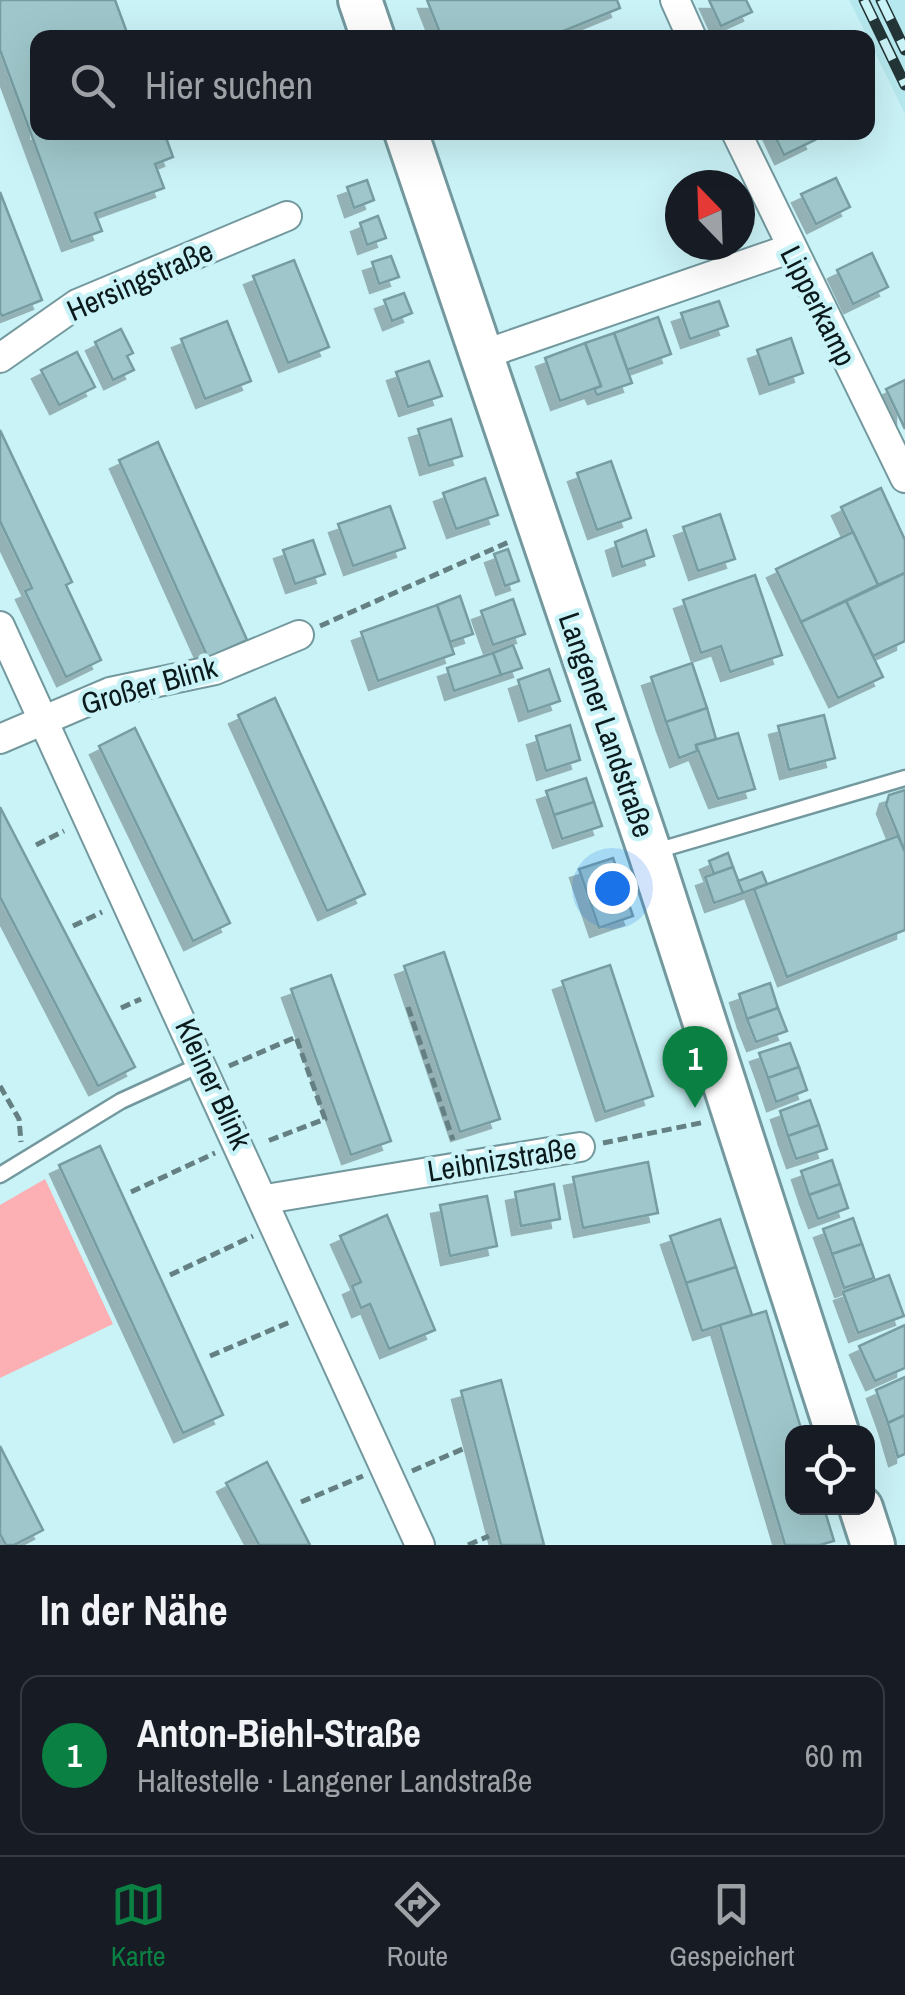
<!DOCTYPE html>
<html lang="de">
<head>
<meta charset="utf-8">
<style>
  :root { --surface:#171b24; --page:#242831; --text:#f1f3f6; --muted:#9ea1a6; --line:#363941; --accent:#0b8043 }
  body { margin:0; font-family:"Archivo Narrow",sans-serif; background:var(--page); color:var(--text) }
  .controls { position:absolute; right:30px; bottom:30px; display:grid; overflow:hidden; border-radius:20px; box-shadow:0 10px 40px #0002 }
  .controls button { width:90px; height:90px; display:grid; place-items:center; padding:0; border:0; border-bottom:2px solid var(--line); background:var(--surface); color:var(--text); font:50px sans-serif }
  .compass { position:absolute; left:665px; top:170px; width:90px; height:90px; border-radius:50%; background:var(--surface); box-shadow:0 10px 40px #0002; rotate:337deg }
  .you { position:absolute; left:612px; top:888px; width:35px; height:35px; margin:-25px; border:8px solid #fff; border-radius:50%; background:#1a73e8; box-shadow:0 0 0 15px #1a73e833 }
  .badge { display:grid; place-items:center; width:65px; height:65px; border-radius:50%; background:var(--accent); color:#fff; font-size:32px; font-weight:700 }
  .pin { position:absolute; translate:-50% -82px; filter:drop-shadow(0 2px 5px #0008) }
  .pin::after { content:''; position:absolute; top:52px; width:35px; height:30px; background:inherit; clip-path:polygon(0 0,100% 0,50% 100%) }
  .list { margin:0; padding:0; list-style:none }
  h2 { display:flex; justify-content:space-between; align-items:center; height:130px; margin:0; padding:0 40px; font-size:42px }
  h2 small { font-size:32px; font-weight:400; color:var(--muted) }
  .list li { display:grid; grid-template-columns:65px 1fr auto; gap:30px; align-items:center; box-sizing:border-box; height:160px; margin:0 20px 20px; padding:0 20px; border:2px solid var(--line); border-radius:20px }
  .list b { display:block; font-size:38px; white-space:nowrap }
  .list p { margin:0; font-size:32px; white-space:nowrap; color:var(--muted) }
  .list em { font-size:32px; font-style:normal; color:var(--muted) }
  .icon { flex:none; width:55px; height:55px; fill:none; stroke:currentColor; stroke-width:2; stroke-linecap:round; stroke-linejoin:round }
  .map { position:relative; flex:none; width:905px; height:1545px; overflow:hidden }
  .search { position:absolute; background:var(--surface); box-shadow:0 10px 40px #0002; left:30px; right:30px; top:30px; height:110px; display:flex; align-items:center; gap:25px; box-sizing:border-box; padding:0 35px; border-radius:20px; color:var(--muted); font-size:38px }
  .sheet { height:310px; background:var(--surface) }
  nav { display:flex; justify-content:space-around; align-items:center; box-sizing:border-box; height:140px; border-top:2px solid var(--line); background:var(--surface); font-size:28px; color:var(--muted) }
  nav a { display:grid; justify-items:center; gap:5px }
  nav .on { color:var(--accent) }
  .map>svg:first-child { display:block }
  .built { fill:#b6e9ef }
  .green { fill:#fcb0b4 }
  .building { fill:#9fc7cb; stroke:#779da2; stroke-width:2.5; filter:url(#shadow) }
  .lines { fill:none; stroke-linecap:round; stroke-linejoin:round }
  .service-casing { stroke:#73999e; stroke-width:19 }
  .minor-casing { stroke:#73999e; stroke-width:32 }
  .primary-casing { stroke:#73999e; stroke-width:48 }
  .path { stroke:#658083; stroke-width:5; stroke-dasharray:10 5; stroke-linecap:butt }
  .service { stroke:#fff; stroke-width:14 }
  .minor { stroke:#fff; stroke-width:28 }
  .primary { stroke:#fff; stroke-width:42 }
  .rail-casing { stroke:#233537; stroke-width:11 }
  .rail { stroke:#caf3f7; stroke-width:8; stroke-dasharray:22; stroke-linecap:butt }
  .labels { text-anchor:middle; stroke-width:9; stroke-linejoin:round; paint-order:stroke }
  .street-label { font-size:30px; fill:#0b1a1c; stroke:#caf3f7 }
</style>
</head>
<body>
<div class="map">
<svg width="905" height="1545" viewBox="0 0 905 1545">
  <defs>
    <filter id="shadow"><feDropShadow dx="-9" dy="9" stdDeviation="0" flood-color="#0004"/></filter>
  </defs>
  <rect width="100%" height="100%" fill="#caf3f7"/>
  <!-- built -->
  <polygon class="built" points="849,0 905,0 905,114 868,38"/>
  <!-- green -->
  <polygon class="green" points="45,1179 113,1324 0,1378 0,1205"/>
  <!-- building -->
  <g class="building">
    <polygon points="0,0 115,0 129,38 38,38 38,132 164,132 173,157 155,164 164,188 95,213 102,231 71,242 0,50"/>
    <polygon points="427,0 617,0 620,8 561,32 564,38 442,38"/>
    <polygon points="709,0 746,0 752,12 721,26"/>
    <polygon points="773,132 811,132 815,140 784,155"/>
    <polygon points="836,178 850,207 816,224 801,194"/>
    <polygon points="367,180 374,200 354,208 347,187"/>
    <polygon points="0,192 42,300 2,316 0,312"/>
    <polygon points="378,216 386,238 367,245 360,223"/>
    <polygon points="872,253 888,287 853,304 837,270"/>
    <polygon points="391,256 399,277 379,284 372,262"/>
    <polygon points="294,260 329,347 288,363 253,276"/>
    <polygon points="404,293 412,313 392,321 384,300"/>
    <polygon points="719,301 728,326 690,339 681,313"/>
    <polygon points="658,317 671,354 627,370 614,333"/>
    <polygon points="227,321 251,381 205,399 181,339"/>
    <polygon points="121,329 133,353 127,356 134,370 113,380 95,342"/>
    <polygon points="614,333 632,383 597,395 594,389 601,386 585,343"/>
    <polygon points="791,338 803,373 769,385 757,350"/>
    <polygon points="585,343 601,386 560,401 545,358"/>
    <polygon points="77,352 95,387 59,405 41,370"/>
    <polygon points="429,361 442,396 408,407 396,372"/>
    <polygon points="905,380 905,429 886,389"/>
    <polygon points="451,419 462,456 429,466 418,429"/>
    <polygon points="0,430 72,582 66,585 101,660 66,677 25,591 32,588 0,521"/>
    <polygon points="158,442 247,640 208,658 119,460"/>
    <polygon points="611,461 631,518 597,530 577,473"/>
    <polygon points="485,478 498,515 456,529 443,493"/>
    <polygon points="881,488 905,540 905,573 878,585 841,507"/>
    <polygon points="390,506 405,548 353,566 338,524"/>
    <polygon points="720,514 735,559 698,571 683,527"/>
    <polygon points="646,530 654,556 622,567 615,542"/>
    <polygon points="853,532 878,585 801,622 776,569"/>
    <polygon points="313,540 325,574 295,584 283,550"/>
    <polygon points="508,549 519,581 505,586 494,554"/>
    <polygon points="905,573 905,641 873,656 846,601"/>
    <polygon points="755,575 782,655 730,672 721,646 701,653 683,600"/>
    <polygon points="460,596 473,634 450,642 437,605"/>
    <polygon points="513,599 525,634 493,645 481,611"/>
    <polygon points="846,601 883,677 838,698 801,622"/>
    <polygon points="437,605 454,654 378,681 361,632"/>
    <polygon points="513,645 522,668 501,675 493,653"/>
    <polygon points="493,653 501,675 454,691 447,668"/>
    <polygon points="692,663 707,708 666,722 651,677"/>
    <polygon points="549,669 560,701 528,712 518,680"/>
    <polygon points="275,698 365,894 327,911 238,715"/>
    <polygon points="707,708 716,739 696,745 697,751 679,758 666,722"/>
    <polygon points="824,715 835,758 789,770 778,726"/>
    <polygon points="570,725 580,760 546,771 536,736"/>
    <polygon points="135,728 230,923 193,941 99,746"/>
    <polygon points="738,733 755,789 718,799 696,745"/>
    <polygon points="586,778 594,802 554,815 546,791"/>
    <polygon points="905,790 905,852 886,805 889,795"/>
    <polygon points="594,802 602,826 562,839 554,815"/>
    <polygon points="0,807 135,1067 98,1086 0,897"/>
    <polygon points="898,836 905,852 905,930 787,977 754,889"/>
    <polygon points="728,853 733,867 714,874 709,861"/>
    <polygon points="613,858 633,916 599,928 579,869"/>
    <polygon points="733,867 743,893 714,903 705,877"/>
    <polygon points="762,872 767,884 743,893 738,881"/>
    <polygon points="444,952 500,1119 460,1132 404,966"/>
    <polygon points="610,965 653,1096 605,1112 562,981"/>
    <polygon points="331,975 391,1141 351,1155 291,989"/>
    <polygon points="770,983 778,1008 747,1019 739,994"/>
    <polygon points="778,1008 787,1031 756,1042 747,1019"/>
    <polygon points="790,1043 799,1067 768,1078 759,1053"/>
    <polygon points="799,1067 807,1090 776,1102 768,1078"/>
    <polygon points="810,1100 819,1125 788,1136 780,1111"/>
    <polygon points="819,1125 827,1149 796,1159 788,1136"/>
    <polygon points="100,1146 223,1415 183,1433 59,1165"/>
    <polygon points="832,1160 840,1184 809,1195 801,1171"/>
    <polygon points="648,1162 658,1213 583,1228 573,1177"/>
    <polygon points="554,1184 560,1219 521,1226 515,1192"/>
    <polygon points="840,1184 848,1208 818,1219 809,1195"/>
    <polygon points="487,1196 497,1246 450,1256 440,1205"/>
    <polygon points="387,1215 435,1330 389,1349 370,1304 361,1308 352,1286 361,1282 340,1236"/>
    <polygon points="853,1218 862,1244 832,1254 823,1229"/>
    <polygon points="720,1219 736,1267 686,1283 670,1236"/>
    <polygon points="862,1244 874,1278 844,1288 832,1254"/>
    <polygon points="736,1267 752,1315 702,1331 686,1283"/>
    <polygon points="889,1275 904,1316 858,1333 843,1292"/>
    <polygon points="766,1311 802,1432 792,1432 792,1508 824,1508 834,1541 820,1545 785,1545 720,1325"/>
    <polygon points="905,1325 905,1368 875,1381 859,1346"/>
    <polygon points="905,1377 905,1415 888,1423 876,1390"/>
    <polygon points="501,1380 544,1545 501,1545 461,1391"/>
    <polygon points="905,1415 905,1454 898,1457 888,1423"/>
    <polygon points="0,1446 43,1530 14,1545 6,1545 0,1534"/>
    <polygon points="267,1462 292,1510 310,1545 259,1545 226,1483"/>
  </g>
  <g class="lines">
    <!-- service casing -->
    <g class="service-casing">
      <g id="service">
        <polyline points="656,851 905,778"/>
        <polyline points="0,1175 121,1101 202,1064"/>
      </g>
    </g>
    <!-- minor casing -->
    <g class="minor-casing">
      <g id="minor">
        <polyline points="675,0 692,38"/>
        <polyline points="736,132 905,478"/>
        <polyline points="482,355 789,249"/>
        <polyline points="0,358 77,304 287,216"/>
        <polyline points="0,626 420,1545"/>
        <polyline points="0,739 110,692 215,670 299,635"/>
        <polyline points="266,1199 580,1147"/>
      </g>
    </g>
    <!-- primary casing -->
    <g class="primary-casing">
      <g id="primary">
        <polyline points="360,0 373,38"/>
        <polyline points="406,132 650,853 837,1432"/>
        <polyline points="861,1508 873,1545"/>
      </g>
    </g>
    <!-- path -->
    <g class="path">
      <polyline points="320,626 511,541"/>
      <polyline points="36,845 64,831"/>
      <polyline points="73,926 102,912"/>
      <polyline points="408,1007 453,1140"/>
      <polyline points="121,1008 141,999"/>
      <polyline points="229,1066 296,1037 325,1119 265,1142"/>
      <polyline points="0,1086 19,1119 21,1142"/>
      <polyline points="603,1143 705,1122"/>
      <polyline points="131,1192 215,1153"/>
      <polyline points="170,1275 253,1236"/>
      <polyline points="210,1356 290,1322"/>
      <polyline points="412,1471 465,1448"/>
      <polyline points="301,1502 363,1476"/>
      <polyline points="468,1545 489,1536"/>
    </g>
    <!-- service -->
    <use href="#service" class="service"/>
    <!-- minor -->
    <use href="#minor" class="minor"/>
    <!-- primary -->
    <use href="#primary" class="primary"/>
    <!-- rail casing -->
    <g class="rail-casing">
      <g id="rail">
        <polyline points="864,0 905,85"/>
        <polyline points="881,0 905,50"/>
      </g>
    </g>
    <!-- rail -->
    <use href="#rail" class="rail"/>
  </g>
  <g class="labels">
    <!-- street labels -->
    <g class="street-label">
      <text transform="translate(140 281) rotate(-24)" y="10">Hersingstraße</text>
      <text transform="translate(818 306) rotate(63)" y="10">Lipperkamp</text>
      <text transform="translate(149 686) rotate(-16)" y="10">Großer Blink</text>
      <text transform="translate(606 725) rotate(71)" y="10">Langener Landstraße</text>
      <text transform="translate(213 1084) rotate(65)" y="10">Kleiner Blink</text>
      <text transform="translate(502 1160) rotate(-9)" y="10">Leibnizstraße</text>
    </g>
  </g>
</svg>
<div class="controls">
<button><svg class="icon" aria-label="locate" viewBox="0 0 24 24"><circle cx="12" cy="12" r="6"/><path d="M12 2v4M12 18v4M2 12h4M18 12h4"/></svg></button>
</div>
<svg class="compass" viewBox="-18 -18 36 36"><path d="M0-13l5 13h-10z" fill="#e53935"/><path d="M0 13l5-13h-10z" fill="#9ea1a6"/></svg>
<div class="you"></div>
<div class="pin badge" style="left:695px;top:1108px">1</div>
<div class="search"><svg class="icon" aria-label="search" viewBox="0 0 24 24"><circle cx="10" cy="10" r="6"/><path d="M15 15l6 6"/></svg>Hier suchen</div>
</div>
<section class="sheet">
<h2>In der Nähe<small></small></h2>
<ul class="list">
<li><span class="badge">1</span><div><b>Anton-Biehl-Straße</b><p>Haltestelle · Langener Landstraße</p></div><em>60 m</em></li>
</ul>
</section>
<nav>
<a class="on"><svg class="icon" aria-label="map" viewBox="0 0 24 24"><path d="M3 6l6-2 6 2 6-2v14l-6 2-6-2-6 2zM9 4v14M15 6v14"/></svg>Karte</a>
<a><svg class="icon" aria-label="directions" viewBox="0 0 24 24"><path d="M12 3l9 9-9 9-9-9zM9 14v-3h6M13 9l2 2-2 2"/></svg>Route</a>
<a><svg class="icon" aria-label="saved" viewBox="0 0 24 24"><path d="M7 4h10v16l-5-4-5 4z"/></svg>Gespeichert</a>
</nav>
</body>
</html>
